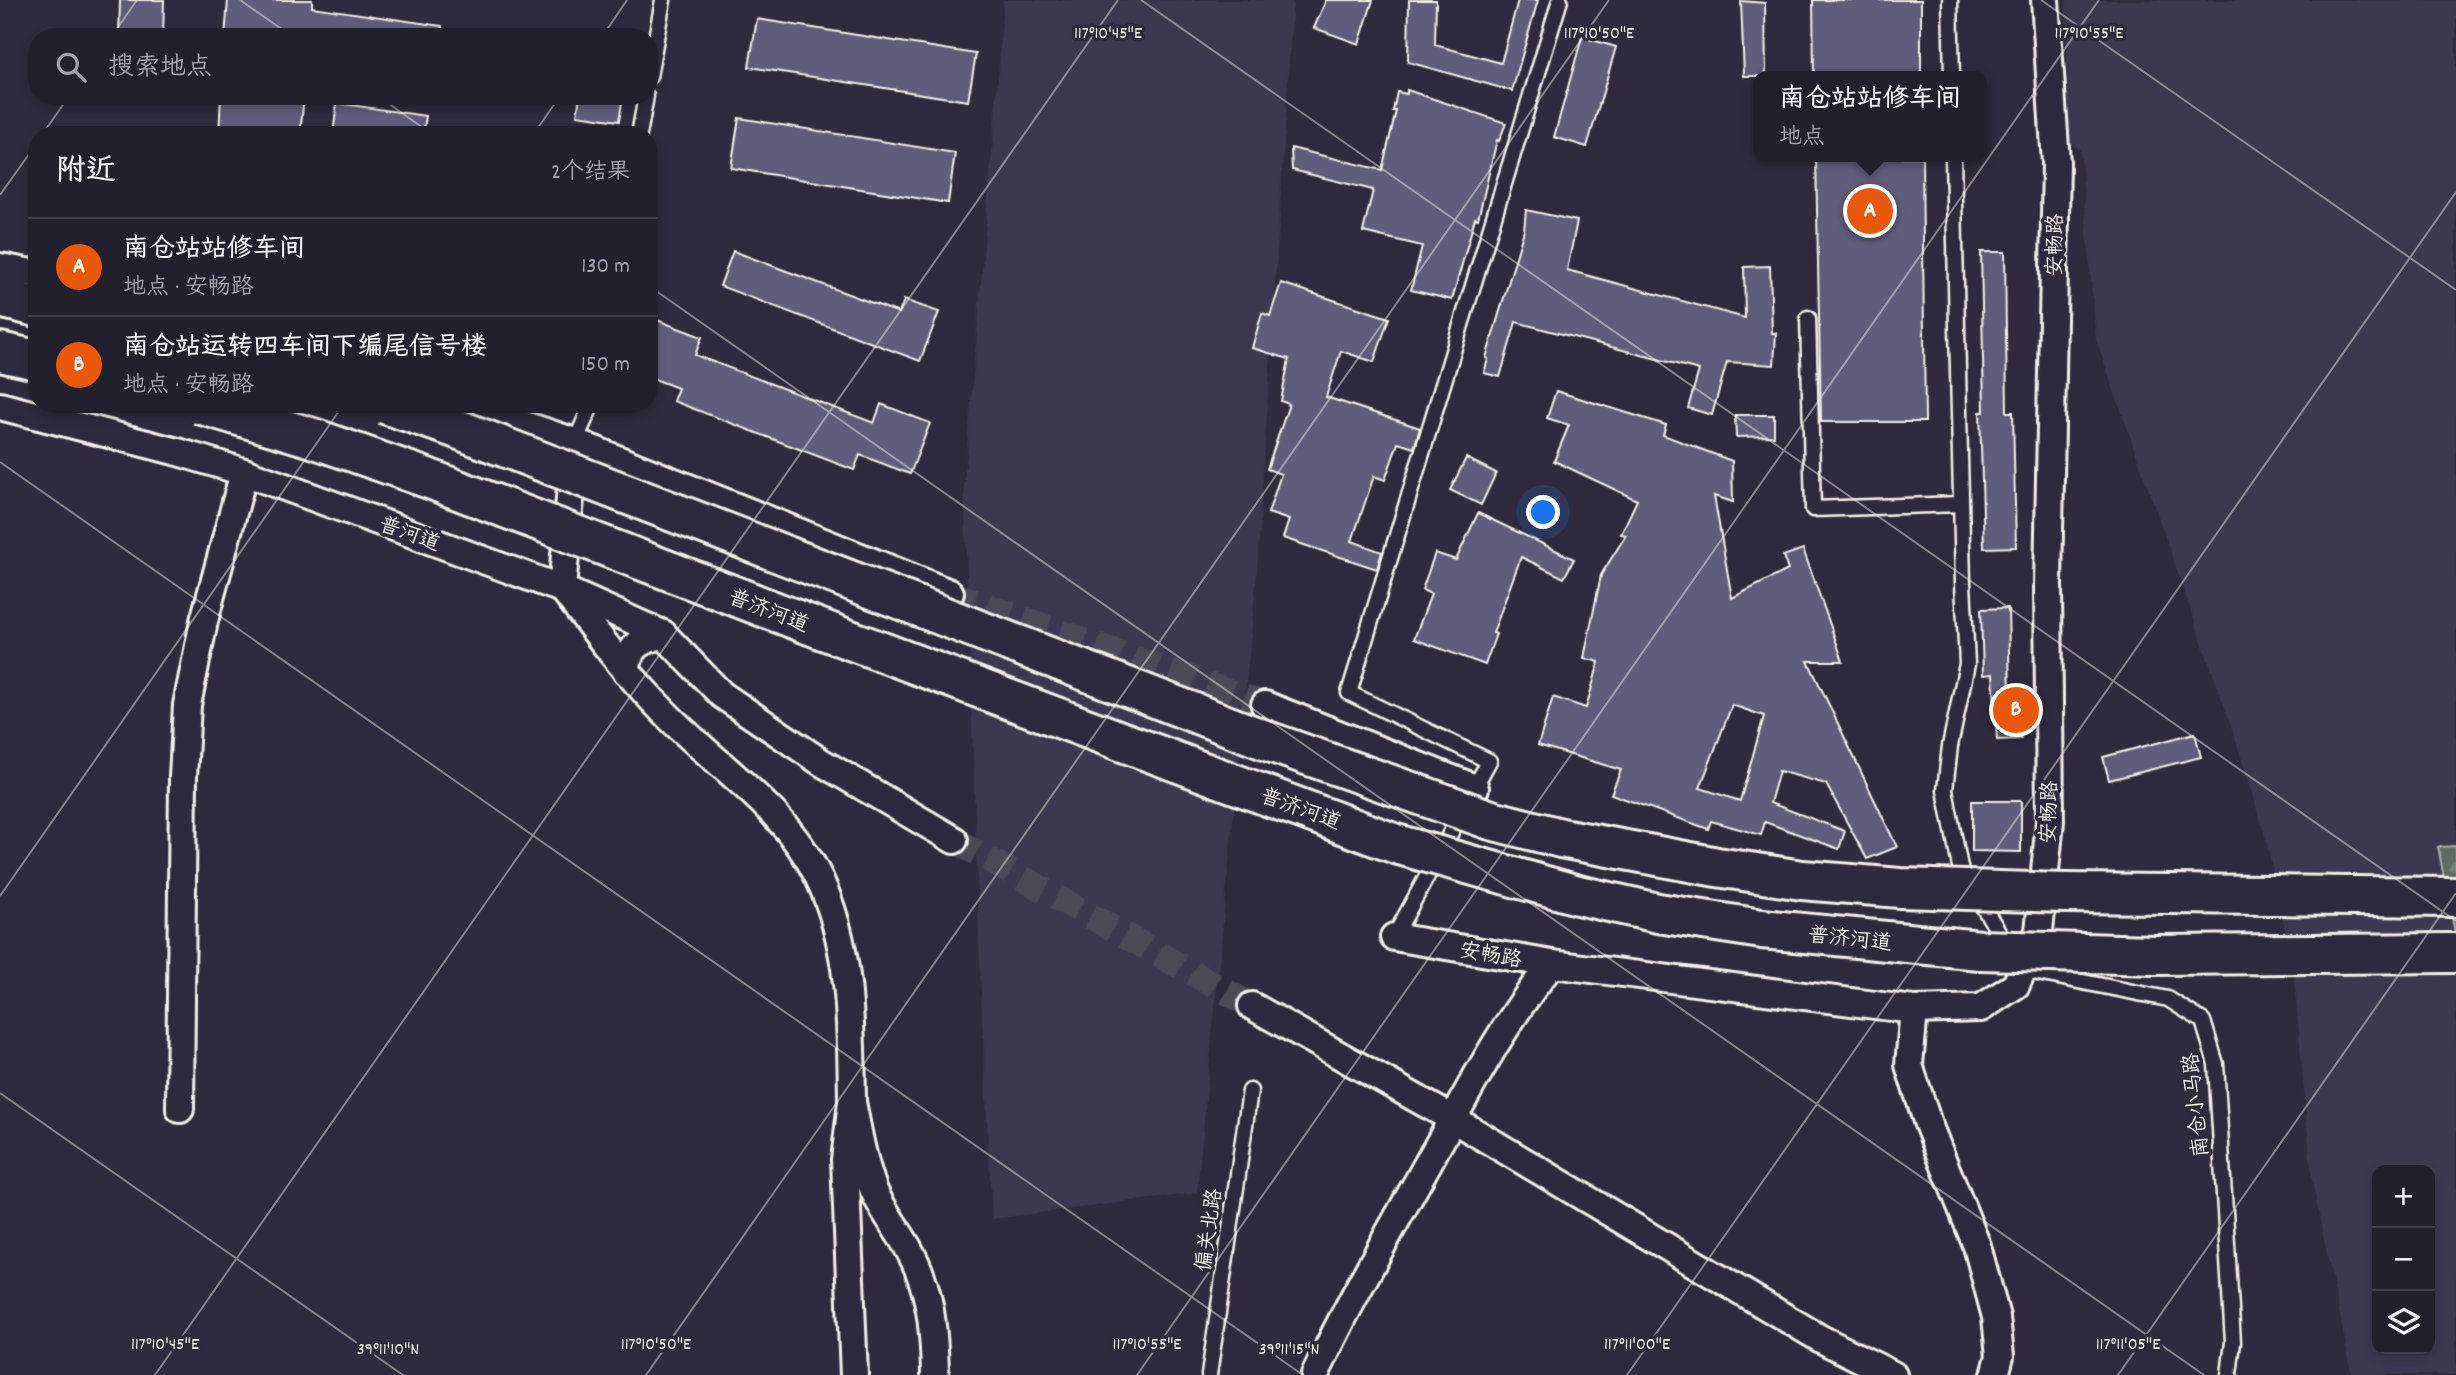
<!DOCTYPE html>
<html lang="zh">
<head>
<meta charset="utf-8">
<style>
  :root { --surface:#23202e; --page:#2b2836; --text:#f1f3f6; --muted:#a3a3aa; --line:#403e4a; --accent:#ea580c }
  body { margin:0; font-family:Dekko,"LXGW WenKai TC",sans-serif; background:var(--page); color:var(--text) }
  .controls { position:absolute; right:21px; bottom:21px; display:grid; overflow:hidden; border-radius:14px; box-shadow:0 4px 10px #0003 }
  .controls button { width:63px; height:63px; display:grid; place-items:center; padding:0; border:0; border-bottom:2px solid var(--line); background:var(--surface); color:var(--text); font:35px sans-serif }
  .you { position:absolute; left:1544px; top:513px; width:24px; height:24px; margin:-18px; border:5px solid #fff; border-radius:50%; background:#1a73e8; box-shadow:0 0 0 10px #1a73e833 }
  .badge { display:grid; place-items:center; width:46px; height:46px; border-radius:50%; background:var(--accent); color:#fff; font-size:23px; font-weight:700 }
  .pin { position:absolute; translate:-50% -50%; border:4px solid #fff; box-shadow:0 2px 7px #0006 }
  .popup { position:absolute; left:1753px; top:71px; width:234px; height:91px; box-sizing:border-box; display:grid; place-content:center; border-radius:14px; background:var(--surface); filter:drop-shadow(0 2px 5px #0005); font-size:23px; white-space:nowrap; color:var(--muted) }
  .popup b { font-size:26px; color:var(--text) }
  .popup::after { content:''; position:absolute; left:50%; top:100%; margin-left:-14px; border:14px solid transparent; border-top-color:var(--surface) }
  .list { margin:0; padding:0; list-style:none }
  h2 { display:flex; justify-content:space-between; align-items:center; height:91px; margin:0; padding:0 28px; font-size:30px }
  h2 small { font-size:23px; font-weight:400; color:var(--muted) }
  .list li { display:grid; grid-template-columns:46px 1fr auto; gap:21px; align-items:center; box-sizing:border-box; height:98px; padding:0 28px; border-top:2px solid var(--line) }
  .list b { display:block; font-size:26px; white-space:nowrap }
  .list p { margin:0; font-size:23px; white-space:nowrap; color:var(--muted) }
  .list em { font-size:23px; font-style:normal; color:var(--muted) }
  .icon { flex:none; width:38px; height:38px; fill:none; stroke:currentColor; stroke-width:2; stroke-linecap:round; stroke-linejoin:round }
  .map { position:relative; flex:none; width:2456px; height:1375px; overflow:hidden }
  .search { position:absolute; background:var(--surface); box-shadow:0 4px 10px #0003; left:28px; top:28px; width:630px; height:77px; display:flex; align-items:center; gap:18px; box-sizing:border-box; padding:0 24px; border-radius:28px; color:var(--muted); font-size:26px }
  .panel { position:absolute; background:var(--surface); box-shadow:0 4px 10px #0003; left:28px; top:126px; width:630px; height:287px; border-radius:28px }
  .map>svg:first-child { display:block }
  .built { fill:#3e3950; fill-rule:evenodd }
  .forest { fill:url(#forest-firs); stroke:#a9aea4; stroke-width:2 }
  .building { fill:#615d7b; stroke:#f4f1e8; stroke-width:2; fill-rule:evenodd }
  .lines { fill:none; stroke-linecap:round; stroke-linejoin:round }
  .street-tunnel { stroke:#4d4857; stroke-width:26; stroke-dasharray:26 13; stroke-linecap:butt }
  .lane-casing { stroke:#f4f1e8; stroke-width:19 }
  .street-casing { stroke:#f4f1e8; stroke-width:32 }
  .highway-casing { stroke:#f4f1e8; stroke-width:44 }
  .lane { stroke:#2f2a3d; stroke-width:14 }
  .street { stroke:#2f2a3d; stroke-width:26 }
  .highway { stroke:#2f2a3d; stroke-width:38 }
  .highway-bridge-casing { stroke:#f4f1e8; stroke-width:44; stroke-linecap:butt }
  .highway-bridge { stroke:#2f2a3d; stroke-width:38 }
  .ticks { fill:none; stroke:#f4f1e8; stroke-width:2; stroke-opacity:0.45 }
  .labels { text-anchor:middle; stroke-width:7; stroke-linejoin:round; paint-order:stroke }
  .street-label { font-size:21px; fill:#f4f1e8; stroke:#2f2a3d }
  .ticks-label { font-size:18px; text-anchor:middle; fill:#f4f1e8; stroke:#2f2a3d; stroke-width:7; stroke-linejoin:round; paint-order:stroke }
</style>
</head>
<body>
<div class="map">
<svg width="2456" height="1375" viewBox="0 0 2456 1375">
  <defs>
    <pattern id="forest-firs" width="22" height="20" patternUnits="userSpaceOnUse" patternTransform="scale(1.75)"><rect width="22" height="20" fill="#5e6b60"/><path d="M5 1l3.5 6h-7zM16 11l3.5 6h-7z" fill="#768177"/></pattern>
  </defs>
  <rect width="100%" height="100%" fill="#2f2a3d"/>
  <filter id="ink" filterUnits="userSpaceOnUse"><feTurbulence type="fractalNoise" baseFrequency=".0143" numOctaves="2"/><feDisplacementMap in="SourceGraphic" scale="14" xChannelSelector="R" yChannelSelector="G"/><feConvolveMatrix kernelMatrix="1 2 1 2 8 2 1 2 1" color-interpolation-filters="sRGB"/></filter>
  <g filter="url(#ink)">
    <!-- built -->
    <g class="built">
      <polygon points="1003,0 1293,0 1257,572 1197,1193 992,1219 981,997 964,485 999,67"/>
      <path d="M2066,0H2456V846L2438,847L2456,938V1375H2352L2312,1181L2293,966L2266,839L2231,725L2096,339L2080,150L2069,142ZM2377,1170H2430V1349H2377Z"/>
    </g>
    <!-- forest -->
    <polygon class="forest" points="2456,846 2456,938 2438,847"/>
    <!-- building -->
    <g class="building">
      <polygon points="120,0 164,0 163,37 119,37"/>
      <polygon points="228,0 312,0 312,7 442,26 441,37 225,37"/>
      <polygon points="1326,0 1373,0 1359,44 1314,28"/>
      <polygon points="1409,0 1436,0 1435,45 1501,63 1518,0 1538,0 1512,91 1408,62"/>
      <polygon points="1813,0 1921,0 1921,76 1814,76"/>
      <polygon points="1741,1 1765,3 1766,76 1744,76"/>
      <polygon points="757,19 976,54 968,101 749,67"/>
      <polygon points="1582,37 1616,47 1587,147 1554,137"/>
      <polygon points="1407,90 1506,123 1499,141 1497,140 1478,219 1475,218 1452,300 1411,290 1422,246 1363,232 1373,190 1292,170 1291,148 1382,170 1396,111 1393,111 1397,92 1407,94"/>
      <polygon points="221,96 304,96 300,135 219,135"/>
      <polygon points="580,96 623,96 619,121 577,115"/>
      <polygon points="337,103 426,116 423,135 333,135"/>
      <polygon points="739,118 955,153 948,203 731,168"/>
      <polygon points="1816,157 1922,157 1925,422 1821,422"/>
      <polygon points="1526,210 1577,221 1567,270 1745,318 1744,267 1770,266 1772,333 1776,333 1774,365 1727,362 1712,415 1688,408 1699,370 1516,322 1500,377 1484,373 1488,359 1486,358 1524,230"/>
      <polygon points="733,251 899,313 904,300 939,312 920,361 720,286"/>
      <polygon points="1981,252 2005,252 2007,412 2013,412 2016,547 1984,548 1980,412 1984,412"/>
      <polygon points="1281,283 1389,318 1374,362 1341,351 1326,397 1420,428 1414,448 1398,443 1385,480 1374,476 1352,541 1382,552 1377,569 1283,538 1289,520 1268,513 1281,474 1267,469 1289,404 1281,401 1289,359 1252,348 1262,313 1270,316"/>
      <polygon points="657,320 702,337 695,355 874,423 881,404 930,423 910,474 860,455 854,470 673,401 678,388 649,377 649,340"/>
      <path d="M1556,391L1666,425L1663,435L1732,461L1733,502L1714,496L1732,598L1788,570L1783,556L1803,549L1843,661H1808L1897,847L1867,859L1826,784L1779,771L1770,803L1845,831L1839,849L1765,822L1761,835L1711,821L1708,829L1611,794L1621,770L1538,745L1553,697L1586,708L1599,662L1584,658L1601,575L1626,535L1621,534L1637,500L1554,461L1569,425L1547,418ZM1732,705L1764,716L1740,801L1700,788Z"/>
      <polygon points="1735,415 1774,415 1774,436 1736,437"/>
      <polygon points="1466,458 1496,473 1481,505 1450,490"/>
      <polygon points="1478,513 1574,559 1564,578 1521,557 1493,633 1496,634 1485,665 1414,639 1431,594 1422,590 1435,553 1456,560"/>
      <polygon points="2008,608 2010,696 2033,695 2033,723 2020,724 2021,739 1997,740 1993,674 1983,675 1981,609"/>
      <polygon points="2195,733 2201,757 2109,780 2103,757"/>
      <polygon points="1972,801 2021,801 2021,852 1972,851"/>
    </g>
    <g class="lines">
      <!-- street-tunnel -->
      <g class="street-tunnel">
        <polyline points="950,593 1265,705"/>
        <polyline points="954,840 1252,1006"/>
      </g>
      <!-- lane casing -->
      <g class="lane-casing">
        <g id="lane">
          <polyline points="1950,0 1952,76"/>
          <polyline points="649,77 663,0"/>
          <polyline points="639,135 646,96"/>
          <polyline points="1953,157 1963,583 1967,664 1950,746 1945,790 1961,872 2007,945"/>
          <polyline points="1808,318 1813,509 1961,504"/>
          <polyline points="575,442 592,404"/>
          <polyline points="1472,792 1489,761 1349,693 1560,0"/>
          <polyline points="1394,937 1463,810"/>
          <polyline points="2020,965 2023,970 2168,999 2203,1021 2216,1064 2233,1342 2229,1375"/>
          <polyline points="1209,1375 1250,1091"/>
        </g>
      </g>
      <!-- street casing -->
      <g class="street-casing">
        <g id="street">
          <polyline points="0,267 37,274"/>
          <polyline points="462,404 575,442 562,589"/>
          <polyline points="0,406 178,452 244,472 562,589 663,634 722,695 821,762 954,840"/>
          <polyline points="575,442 950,593"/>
          <path d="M566,593C597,634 628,676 664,712C717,767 785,807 819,878C852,948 851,1027 852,1102"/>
          <path d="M626,671C631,643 637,643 663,634"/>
          <polyline points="1265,705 1475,788"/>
          <polyline points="1394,937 1552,964 1914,1010 1981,1008 2016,985 2039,931 2050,821 2048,584 2056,163 2045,0"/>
          <polyline points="1252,1006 1453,1119 1821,1339 1893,1375"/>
          <polyline points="1914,1010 1909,1065 1928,1124 1977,1246 1996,1317 2000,1356 1995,1375"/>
          <polyline points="180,1109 183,777 187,705 204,621 244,472"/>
          <path d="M854,1375L845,1160L852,1102C858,1132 863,1162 874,1191C883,1211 896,1227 907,1246C931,1287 934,1329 935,1375"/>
          <path d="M1315,1375C1350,1299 1393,1227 1433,1154C1470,1089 1504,1021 1552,964"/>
        </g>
      </g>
      <!-- highway casing -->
      <g class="highway-casing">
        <g id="highway">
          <polyline points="0,298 37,307"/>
          <polyline points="0,352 37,360"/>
        </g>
      </g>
      <!-- lane -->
      <use href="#lane" class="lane"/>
      <!-- street -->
      <use href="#street" class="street"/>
      <!-- highway -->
      <use href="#highway" class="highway"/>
      <!-- highway-bridge casing -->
      <g class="highway-bridge-casing">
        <g id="highway-bridge">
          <polyline points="199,404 313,438 427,478 810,625 1396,844 1578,895 1658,913 1762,929 1980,950 2154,955 2456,953"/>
          <polyline points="385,404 452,427 1270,742 1491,820 1561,838 1717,867 1802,880 1900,888 2065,893 2456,897"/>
        </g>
      </g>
      <!-- highway-bridge -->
      <use href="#highway-bridge" class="highway-bridge"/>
    </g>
  </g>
  <!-- ticks -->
  <path class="ticks" d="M240,0L293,37M1141,0L2456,921M2041,0L2456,290M111,37L137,0M602,37L627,0M378,96L433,135M42,135L69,96M533,135L560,96M0,195L37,143M649,286L2204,1375M0,462L1303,1375M0,896L344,404M0,1093L403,1375M155,1375L1118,0M646,1375L1609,0M1137,1375L2099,0M1627,1375L2456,192M2118,1375L2456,893"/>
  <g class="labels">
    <!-- street labels -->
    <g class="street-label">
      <text transform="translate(2054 245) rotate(-89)" y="7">安畅路</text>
      <text transform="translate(410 533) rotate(20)" y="7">普河道</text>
      <text transform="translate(769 610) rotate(21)" y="7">普济河道</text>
      <text transform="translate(1301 808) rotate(20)" y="7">普济河道</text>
      <text transform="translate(2048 812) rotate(-88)" y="7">安畅路</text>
      <text transform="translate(1850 938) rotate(6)" y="7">普济河道</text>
      <text transform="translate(1491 954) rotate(10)" y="7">安畅路</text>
      <text transform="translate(2195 1105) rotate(-96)" y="7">南仓小马路</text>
      <text transform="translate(1208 1230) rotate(-82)" y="7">偏关北路</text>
    </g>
  </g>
  <g class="ticks-label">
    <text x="1108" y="38">117°10'45"E</text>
    <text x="1599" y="38">117°10'50"E</text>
    <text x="2089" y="38">117°10'55"E</text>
    <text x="165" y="1349">117°10'45"E</text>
    <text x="656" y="1349">117°10'50"E</text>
    <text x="1147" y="1349">117°10'55"E</text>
    <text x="1637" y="1349">117°11'00"E</text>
    <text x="2128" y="1349">117°11'05"E</text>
    <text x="388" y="1354">39°11'10"N</text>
    <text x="1289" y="1354">39°11'15"N</text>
  </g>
</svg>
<div class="controls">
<button>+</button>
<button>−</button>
<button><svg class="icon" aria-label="layers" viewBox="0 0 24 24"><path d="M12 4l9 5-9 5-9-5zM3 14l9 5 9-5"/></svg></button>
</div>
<div class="you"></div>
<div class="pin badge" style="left:1870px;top:211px">A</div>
<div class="popup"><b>南仓站站修车间</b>地点</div>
<div class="pin badge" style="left:2016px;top:710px">B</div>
<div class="search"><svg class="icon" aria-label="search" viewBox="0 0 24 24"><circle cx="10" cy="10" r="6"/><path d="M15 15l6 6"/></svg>搜索地点</div>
<section class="panel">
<h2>附近<small>2个结果</small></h2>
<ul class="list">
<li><span class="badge">A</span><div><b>南仓站站修车间</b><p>地点 · 安畅路</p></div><em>130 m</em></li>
<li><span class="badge">B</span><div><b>南仓站运转四车间下编尾信号楼</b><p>地点 · 安畅路</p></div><em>150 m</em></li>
</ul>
</section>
</div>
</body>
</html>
